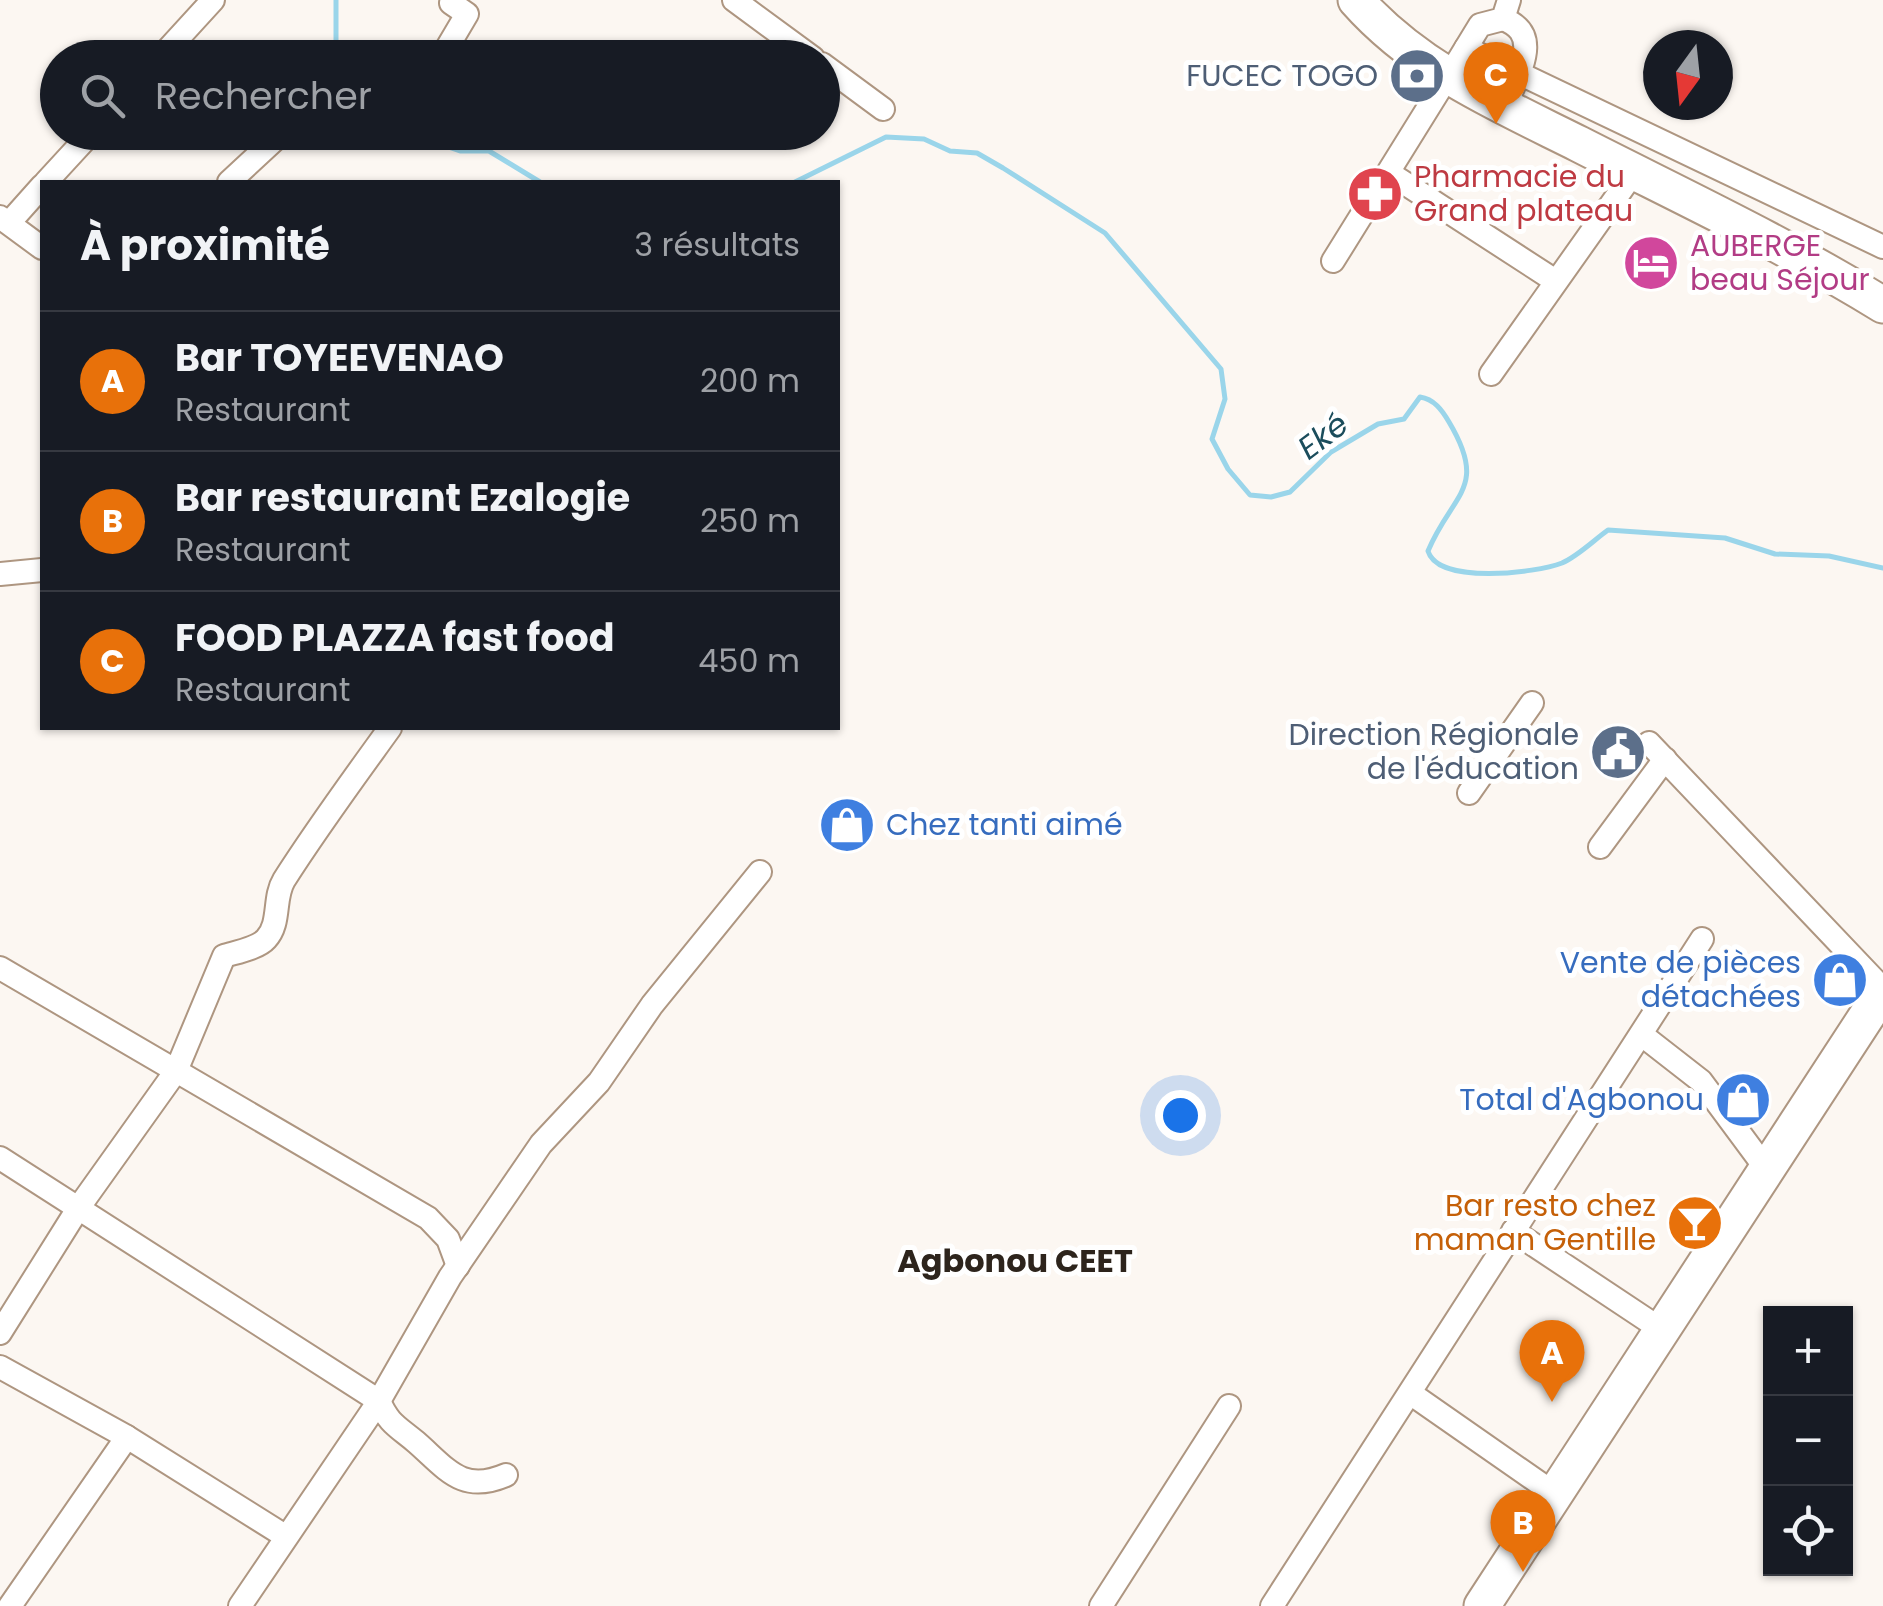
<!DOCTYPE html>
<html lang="fr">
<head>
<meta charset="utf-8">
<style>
  :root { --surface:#171b24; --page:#20242c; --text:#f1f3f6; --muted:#9ea1a6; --line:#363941; --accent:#0f766e }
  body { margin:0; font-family:Poppins,sans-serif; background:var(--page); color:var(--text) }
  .controls { position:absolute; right:30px; bottom:30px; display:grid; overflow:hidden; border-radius:0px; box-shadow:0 2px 8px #0004 }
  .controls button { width:90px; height:90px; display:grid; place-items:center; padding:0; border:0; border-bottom:2px solid var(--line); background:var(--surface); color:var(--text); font:50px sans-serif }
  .compass { position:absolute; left:1643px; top:30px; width:90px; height:90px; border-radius:50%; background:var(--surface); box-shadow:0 2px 8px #0004; rotate:195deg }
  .you { position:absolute; left:1180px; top:1115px; width:35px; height:35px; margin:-25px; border:8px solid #fff; border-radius:50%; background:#1a73e8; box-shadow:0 0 0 15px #1a73e833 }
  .badge { display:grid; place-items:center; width:65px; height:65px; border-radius:50%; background:var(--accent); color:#fff; font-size:32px; font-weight:700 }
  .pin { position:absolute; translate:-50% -82px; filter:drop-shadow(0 2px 5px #0008) }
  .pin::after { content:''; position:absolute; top:52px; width:35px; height:30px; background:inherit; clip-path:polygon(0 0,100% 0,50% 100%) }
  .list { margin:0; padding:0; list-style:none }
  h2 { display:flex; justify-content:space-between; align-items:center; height:130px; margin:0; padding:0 40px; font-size:42px }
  h2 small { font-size:32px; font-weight:400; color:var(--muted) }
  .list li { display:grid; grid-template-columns:65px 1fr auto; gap:30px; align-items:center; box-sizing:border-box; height:140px; padding:0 40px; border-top:2px solid var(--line) }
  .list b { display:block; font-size:38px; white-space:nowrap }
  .list p { margin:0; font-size:32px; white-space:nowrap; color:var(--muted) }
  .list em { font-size:32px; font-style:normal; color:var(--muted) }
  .icon { flex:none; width:55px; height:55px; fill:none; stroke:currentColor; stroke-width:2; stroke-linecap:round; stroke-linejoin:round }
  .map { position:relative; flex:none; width:1883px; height:1606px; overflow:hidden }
  .search { position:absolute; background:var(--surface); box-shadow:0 2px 8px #0004; left:40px; top:40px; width:800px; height:110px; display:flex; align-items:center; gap:25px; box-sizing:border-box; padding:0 35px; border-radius:55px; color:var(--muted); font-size:38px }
  .panel { position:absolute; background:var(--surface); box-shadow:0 2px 8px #0004; left:40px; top:180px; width:800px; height:550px; border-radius:0px }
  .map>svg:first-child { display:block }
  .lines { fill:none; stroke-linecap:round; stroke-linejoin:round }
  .stream { stroke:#9ad5ea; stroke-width:5 }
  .minor-casing { stroke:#ae9681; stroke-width:26 }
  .highway-casing { stroke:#ae9681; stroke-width:39 }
  .minor { stroke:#fff; stroke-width:22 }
  .highway { stroke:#fff; stroke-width:35 }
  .labels { text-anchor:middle; stroke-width:10; stroke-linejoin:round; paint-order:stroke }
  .service-label { font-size:30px; fill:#4e5e75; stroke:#fff; text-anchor:end }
  .health-label { font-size:30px; fill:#be3a42; stroke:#fff; text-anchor:start }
  .hotel-label { font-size:30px; fill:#b23c85; stroke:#fff; text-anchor:start }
  .shop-label { font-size:30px; fill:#366cbe; stroke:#fff; text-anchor:end }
  .food-label { font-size:30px; fill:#c56008; stroke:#fff; text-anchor:end }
  .water-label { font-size:32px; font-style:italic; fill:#1b4d5c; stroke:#fff }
  .neighbourhood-label { font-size:32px; font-weight:bold; fill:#2d241c; stroke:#fff }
</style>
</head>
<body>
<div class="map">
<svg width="1883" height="1606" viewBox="0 0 1883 1606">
  <rect width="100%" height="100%" fill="#fcf7f2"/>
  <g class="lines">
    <!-- stream -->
    <g class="stream">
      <polyline points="336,58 336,0"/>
      <polyline points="387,132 405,140 437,143 460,151 489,151 540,182"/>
      <path d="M795,182L886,137L924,139L950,151L977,153L1003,168L1105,233L1221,369L1225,399L1212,439L1228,469L1250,495L1271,497L1290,492L1331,452L1378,424L1404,419L1420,397C1434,399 1442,410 1449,422C1489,489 1452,493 1428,551C1438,585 1536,573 1562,563C1578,556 1594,540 1608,530L1725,538L1775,554L1829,556L1883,568"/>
    </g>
    <!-- minor casing -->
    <g class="minor-casing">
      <g id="minor">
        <polyline points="734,0 813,58"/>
        <path d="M1503,19C1543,34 1519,71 1508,100"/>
        <polyline points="1466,48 1883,247"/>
        <polyline points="160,58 213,0"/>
        <polyline points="441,58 467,14 451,3 453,0"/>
        <polyline points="1458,61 1480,25 1503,19 1509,0"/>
        <polyline points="822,64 883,109"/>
        <polyline points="1389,173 1554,280"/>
        <polyline points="46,182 92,132"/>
        <polyline points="229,182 283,132"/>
        <polyline points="0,217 42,248"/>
        <polyline points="9,223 42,186"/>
        <polyline points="1333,261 1448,76"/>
        <polyline points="1491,374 1634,172"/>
        <polyline points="0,574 42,570"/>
        <polyline points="1649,743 1883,989"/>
        <polyline points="1469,793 1532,703"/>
        <polyline points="1600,847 1665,759"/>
        <polyline points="0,968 428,1218 448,1239 458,1266"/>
        <polyline points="1642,1035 1701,1081 1767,1170"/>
        <path d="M0,1158L379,1401C389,1424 397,1426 416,1442C447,1469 462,1494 506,1475"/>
        <polyline points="1513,1231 1662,1330"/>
        <path d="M0,1333L79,1207L176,1071L224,956C237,952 258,948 266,939C281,923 273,898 284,880C317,828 354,778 390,728"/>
        <polyline points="0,1367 127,1437 285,1536"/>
        <polyline points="1410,1393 1555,1494"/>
        <polyline points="10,1606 127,1437"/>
        <polyline points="240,1606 379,1401 450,1277 541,1144 599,1082 652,1005 760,872"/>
        <polyline points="1101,1606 1229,1406"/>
        <polyline points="1272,1606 1702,939"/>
      </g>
    </g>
    <!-- highway casing -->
    <g class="highway-casing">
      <g id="highway">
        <path d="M1356,0C1417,69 1499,104 1579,144C1681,196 1786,245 1883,305"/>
        <polyline points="1482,1606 1883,991"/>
      </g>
    </g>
    <!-- minor -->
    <use href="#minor" class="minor"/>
    <!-- highway -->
    <use href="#highway" class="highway"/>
  </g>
  <!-- icons -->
  <defs>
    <g id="bank-disc" transform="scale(2.875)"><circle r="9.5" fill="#5c6f8a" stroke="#fff"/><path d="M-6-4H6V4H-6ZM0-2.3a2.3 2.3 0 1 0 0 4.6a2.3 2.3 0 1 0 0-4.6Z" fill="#fff"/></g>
    <g id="pharmacy-disc" transform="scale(2.875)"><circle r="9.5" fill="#e0444e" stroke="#fff"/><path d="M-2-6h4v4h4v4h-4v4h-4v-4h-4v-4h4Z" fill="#fff"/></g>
    <g id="hotel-disc" transform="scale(2.875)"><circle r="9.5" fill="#d1479c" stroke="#fff"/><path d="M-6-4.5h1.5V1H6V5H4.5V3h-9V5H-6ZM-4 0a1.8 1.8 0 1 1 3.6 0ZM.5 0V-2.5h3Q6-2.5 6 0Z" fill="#fff"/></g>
    <g id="civic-disc" transform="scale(2.875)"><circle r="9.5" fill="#5c6f8a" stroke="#fff"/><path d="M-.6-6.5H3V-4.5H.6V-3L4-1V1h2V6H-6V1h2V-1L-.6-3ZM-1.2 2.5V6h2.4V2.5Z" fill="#fff"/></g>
    <g id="shop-disc" transform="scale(2.875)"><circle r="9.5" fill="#3f7fe0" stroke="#fff"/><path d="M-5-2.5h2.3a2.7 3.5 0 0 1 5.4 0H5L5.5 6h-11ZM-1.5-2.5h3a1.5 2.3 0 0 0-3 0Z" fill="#fff"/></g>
    <g id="bar-disc" transform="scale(2.875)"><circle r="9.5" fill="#e8710a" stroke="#fff"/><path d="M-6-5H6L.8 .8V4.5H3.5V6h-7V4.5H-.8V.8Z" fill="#fff"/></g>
  </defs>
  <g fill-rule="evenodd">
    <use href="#bank-disc" x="1417" y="76"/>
    <use href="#pharmacy-disc" x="1375" y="194"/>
    <use href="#hotel-disc" x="1651" y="263"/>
    <use href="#civic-disc" x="1618" y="752"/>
    <use href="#shop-disc" x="847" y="825"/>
    <use href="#shop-disc" x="1840" y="980"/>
    <use href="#shop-disc" x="1743" y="1100"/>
    <use href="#bar-disc" x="1695" y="1223"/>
  </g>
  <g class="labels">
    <!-- service labels -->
    <g class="service-label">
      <text x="1378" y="86">FUCEC TOGO</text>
      <text x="1579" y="745">Direction Régionale<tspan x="1579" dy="34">de l'éducation</tspan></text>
    </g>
    <!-- health labels -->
    <g class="health-label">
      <text x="1414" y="187">Pharmacie du<tspan x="1414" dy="34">Grand plateau</tspan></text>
    </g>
    <!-- hotel labels -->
    <g class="hotel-label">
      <text x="1690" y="256">AUBERGE<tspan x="1690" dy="34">beau Séjour</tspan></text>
    </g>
    <!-- shop labels -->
    <g class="shop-label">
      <text x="886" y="835" text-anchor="start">Chez tanti aimé</text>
      <text x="1801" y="973">Vente de pièces<tspan x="1801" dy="34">détachées</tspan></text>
      <text x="1704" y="1110">Total d'Agbonou</text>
    </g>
    <!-- food labels -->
    <g class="food-label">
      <text x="1656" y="1216">Bar resto chez<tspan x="1656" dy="34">maman Gentille</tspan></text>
    </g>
    <!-- water labels -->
    <g class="water-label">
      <text transform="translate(1323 436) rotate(-37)" y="11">Eké</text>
    </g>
    <!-- neighbourhood labels -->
    <g class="neighbourhood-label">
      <text x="1015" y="1272">Agbonou CEET</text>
    </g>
  </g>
</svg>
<div class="controls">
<button>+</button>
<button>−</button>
<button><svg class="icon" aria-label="locate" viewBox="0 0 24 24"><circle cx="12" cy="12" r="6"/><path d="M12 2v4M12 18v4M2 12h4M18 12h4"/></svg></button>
</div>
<svg class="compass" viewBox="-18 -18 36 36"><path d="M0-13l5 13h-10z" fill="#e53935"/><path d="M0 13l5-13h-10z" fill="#9ea1a6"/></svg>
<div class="you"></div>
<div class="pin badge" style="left:1552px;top:1402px;background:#e8710a">A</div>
<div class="pin badge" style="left:1523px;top:1572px;background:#e8710a">B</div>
<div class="pin badge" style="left:1496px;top:124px;background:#e8710a">C</div>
<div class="search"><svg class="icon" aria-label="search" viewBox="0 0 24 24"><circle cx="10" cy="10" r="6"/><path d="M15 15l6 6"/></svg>Rechercher</div>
<section class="panel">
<h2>À proximité<small>3 résultats</small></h2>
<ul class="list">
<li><span class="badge" style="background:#e8710a">A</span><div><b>Bar TOYEEVENAO</b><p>Restaurant</p></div><em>200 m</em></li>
<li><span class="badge" style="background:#e8710a">B</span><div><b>Bar restaurant Ezalogie</b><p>Restaurant</p></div><em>250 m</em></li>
<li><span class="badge" style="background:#e8710a">C</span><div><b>FOOD PLAZZA fast food</b><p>Restaurant</p></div><em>450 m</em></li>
</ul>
</section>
</div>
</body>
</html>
